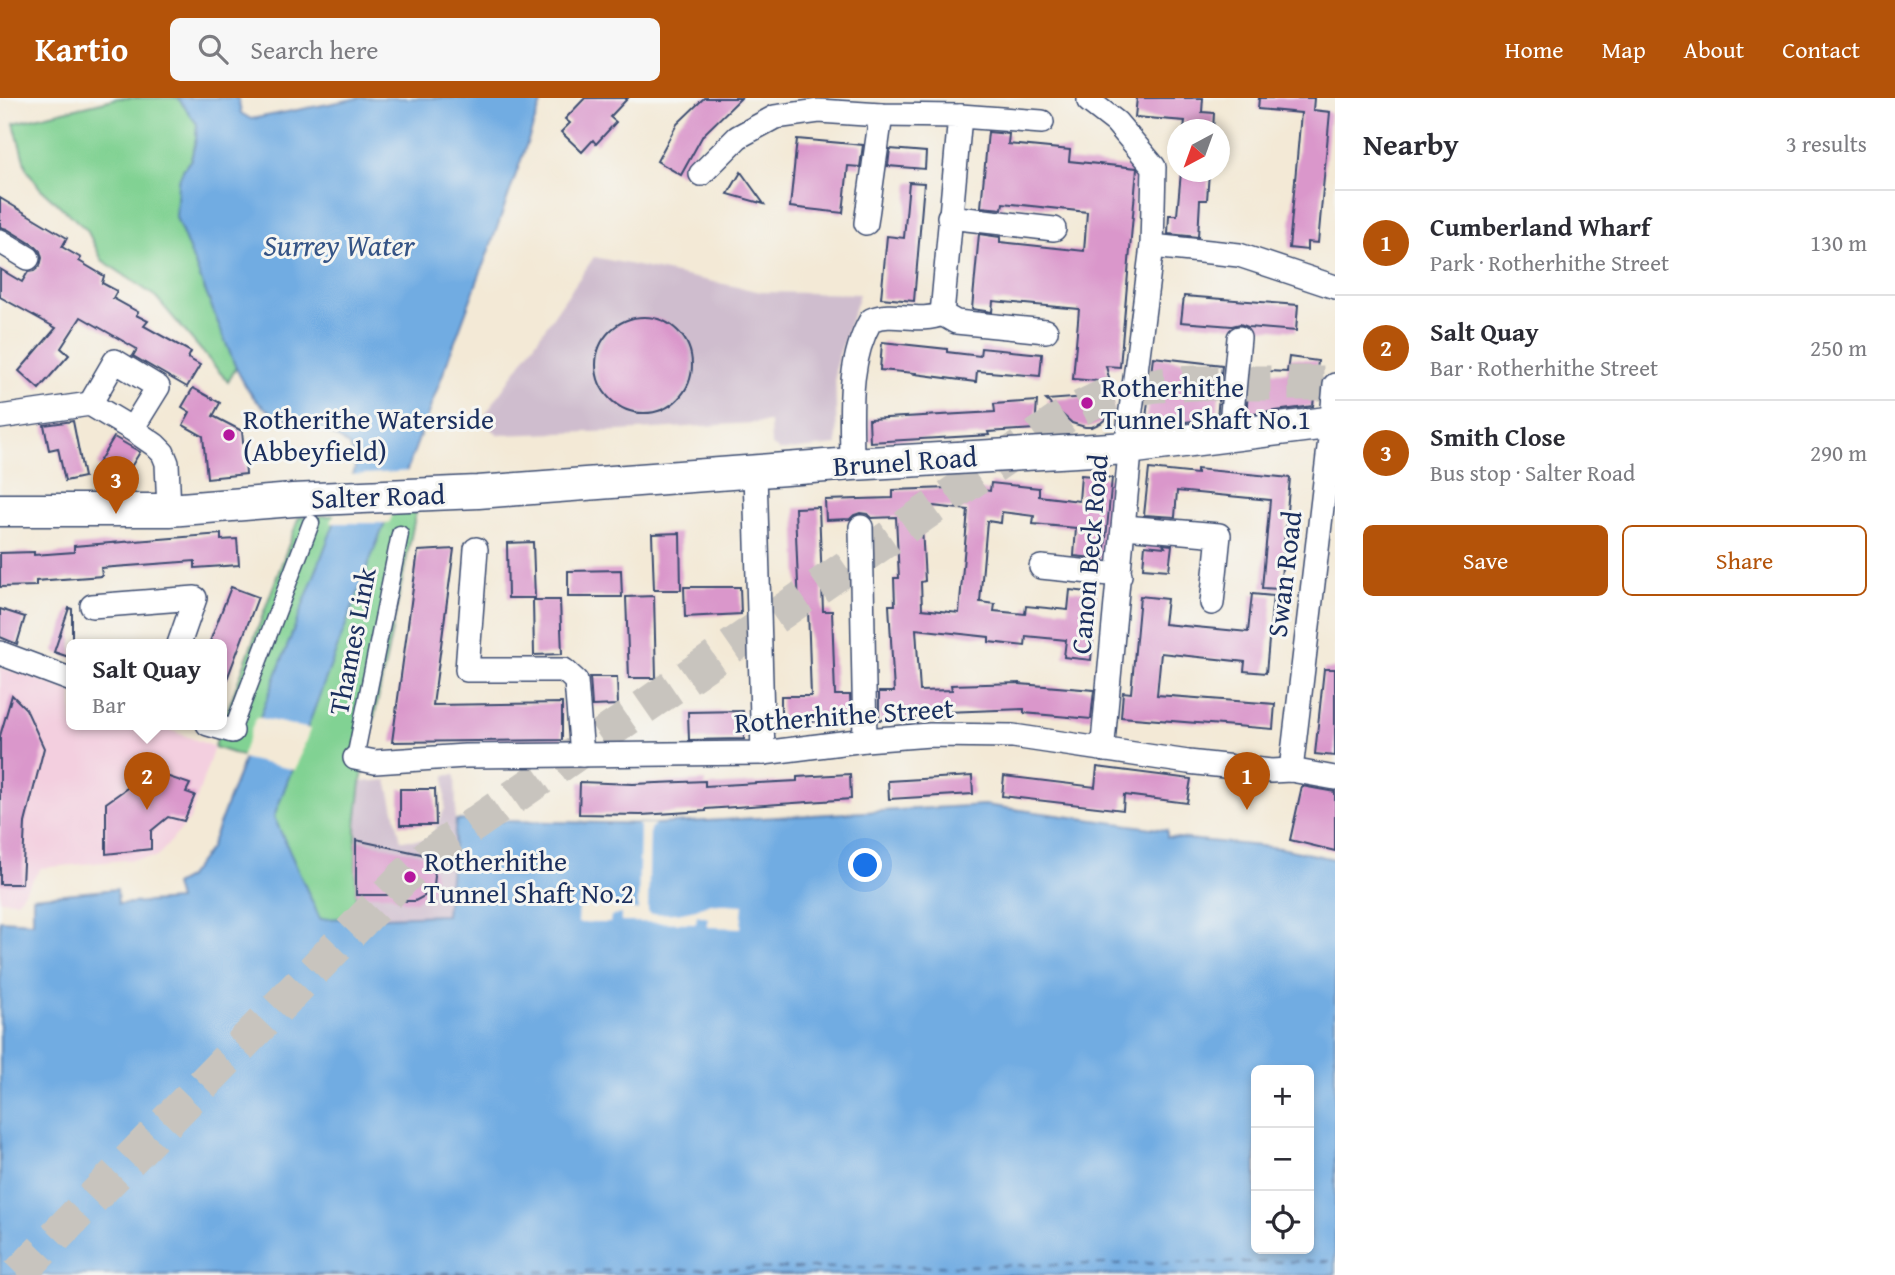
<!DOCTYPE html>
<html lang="en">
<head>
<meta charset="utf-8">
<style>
  :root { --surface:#fff; --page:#f7f7f7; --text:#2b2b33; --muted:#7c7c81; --line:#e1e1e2; --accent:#b45309 }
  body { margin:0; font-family:"Gentium Book Plus",serif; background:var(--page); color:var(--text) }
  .controls { position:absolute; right:21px; bottom:21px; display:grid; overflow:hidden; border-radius:10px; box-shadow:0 4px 10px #0003 }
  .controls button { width:63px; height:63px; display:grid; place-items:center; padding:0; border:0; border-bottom:2px solid var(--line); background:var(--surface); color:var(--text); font:35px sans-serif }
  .compass { position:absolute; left:1167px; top:21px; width:63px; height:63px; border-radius:50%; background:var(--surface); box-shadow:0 4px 10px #0003; rotate:221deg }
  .you { position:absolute; left:866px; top:768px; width:24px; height:24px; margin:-18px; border:5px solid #fff; border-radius:50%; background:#1a73e8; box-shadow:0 0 0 10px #1a73e833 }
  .badge { display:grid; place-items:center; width:46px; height:46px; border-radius:50%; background:var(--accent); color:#fff; font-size:23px; font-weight:700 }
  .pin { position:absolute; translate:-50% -58px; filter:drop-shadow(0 2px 4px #0008) }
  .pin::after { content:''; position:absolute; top:37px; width:24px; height:21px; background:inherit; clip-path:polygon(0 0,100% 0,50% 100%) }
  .popup { position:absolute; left:66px; top:541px; width:161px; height:91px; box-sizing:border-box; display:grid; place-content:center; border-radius:10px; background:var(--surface); filter:drop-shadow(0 2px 5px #0005); font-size:23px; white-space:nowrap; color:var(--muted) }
  .popup b { font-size:26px; color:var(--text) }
  .popup::after { content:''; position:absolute; left:50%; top:100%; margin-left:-14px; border:14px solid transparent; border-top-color:var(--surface) }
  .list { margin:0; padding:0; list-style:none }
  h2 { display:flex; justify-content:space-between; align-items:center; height:91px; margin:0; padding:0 28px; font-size:30px }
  h2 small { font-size:23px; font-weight:400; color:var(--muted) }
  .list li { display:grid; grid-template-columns:46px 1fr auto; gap:21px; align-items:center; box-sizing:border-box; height:105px; padding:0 28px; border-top:2px solid var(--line) }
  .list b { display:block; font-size:26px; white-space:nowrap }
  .list p { margin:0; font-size:23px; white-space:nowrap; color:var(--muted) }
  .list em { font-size:23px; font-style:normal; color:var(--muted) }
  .actions { display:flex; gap:14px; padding:21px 28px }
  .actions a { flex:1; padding:16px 0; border:2px solid var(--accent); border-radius:10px; text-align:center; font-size:24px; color:var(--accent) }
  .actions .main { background:var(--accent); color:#fff }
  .icon { flex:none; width:38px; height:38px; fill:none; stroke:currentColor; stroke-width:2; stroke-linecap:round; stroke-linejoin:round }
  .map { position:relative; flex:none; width:1335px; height:1177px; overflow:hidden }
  header { display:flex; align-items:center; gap:42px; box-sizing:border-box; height:98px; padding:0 35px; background:var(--accent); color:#fff }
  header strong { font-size:33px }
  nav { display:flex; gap:38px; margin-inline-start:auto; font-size:24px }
  .search { width:490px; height:63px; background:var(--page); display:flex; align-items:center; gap:18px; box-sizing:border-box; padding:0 24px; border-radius:10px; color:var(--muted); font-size:26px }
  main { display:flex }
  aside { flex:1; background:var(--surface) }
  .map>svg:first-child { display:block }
  .built { fill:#f3cfdf }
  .industrial { fill:#cfbdce }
  .green { fill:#81d293; stroke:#4e8078; stroke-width:2 }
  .water { fill:#71ace2; stroke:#466ea0; stroke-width:2; fill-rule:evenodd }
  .pier { fill:#f3e9d6 }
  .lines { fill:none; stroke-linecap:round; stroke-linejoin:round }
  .ferry { stroke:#355486; stroke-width:2; stroke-dasharray:9 7; stroke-linecap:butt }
  .building { fill:#da97cb; fill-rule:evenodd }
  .primary-tunnel { stroke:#c8c4be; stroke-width:35; stroke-dasharray:35 18; stroke-linecap:butt }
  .pedestrian-casing { stroke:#3b4b70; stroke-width:19 }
  .minor-casing { stroke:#3b4b70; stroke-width:26 }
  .secondary-casing { stroke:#3b4b70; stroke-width:35 }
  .pedestrian { stroke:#fff; stroke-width:16 }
  .minor { stroke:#fff; stroke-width:23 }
  .secondary { stroke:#fff; stroke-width:32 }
  .poi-dot { fill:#b5179e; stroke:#f6f6f2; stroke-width:2.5 }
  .labels { text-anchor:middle; stroke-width:6; stroke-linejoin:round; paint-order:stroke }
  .poi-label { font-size:28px; fill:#1b2f5e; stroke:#f6f6f2; text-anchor:start }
  .street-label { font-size:28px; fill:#1b2f5e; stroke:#f6f6f2 }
  .water-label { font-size:30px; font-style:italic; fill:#355486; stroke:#f6f6f2 }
</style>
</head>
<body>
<header>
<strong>Kartio</strong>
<div class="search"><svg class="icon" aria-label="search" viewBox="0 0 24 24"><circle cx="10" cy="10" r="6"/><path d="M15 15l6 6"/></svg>Search here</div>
<nav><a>Home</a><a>Map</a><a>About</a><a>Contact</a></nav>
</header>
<main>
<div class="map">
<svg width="1335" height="1177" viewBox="0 0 1335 1177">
  <rect width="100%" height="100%" fill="#f6f6f2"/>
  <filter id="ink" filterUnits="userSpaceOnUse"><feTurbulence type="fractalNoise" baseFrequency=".0143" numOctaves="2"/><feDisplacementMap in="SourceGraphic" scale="14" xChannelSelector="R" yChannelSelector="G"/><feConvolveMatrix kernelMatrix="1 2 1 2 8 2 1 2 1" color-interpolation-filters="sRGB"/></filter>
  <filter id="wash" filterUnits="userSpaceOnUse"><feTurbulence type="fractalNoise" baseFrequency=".00686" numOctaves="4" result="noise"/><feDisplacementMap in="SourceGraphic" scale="28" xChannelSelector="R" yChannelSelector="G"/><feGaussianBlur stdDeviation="1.57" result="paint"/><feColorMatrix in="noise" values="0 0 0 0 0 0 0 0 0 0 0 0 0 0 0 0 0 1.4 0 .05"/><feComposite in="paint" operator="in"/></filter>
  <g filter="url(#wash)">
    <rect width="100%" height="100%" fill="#f3e9d6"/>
    <!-- built -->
    <polygon class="built" points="0,570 21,575 72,594 72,626 155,626 214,649 190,721 157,759 41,770 17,803 0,802"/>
    <!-- industrial -->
    <g class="industrial">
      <polygon points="594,159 762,194 859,196 835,269 837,347 780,353 771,347 770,324 621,333 499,337 481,323"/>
      <polygon points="445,677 455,677 456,709 446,818 360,820 356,809 356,727 361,684 387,682 401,742 430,742 445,710"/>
    </g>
    <!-- green -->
    <g class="green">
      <polygon points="118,0 178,0 197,26 196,41 191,61 183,72 176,119 236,270 228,284 156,199 102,162 87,132 40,90 26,70 14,25"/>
      <polygon points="416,414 361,684 356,727 356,809 360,820 320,822 209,780 245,659 214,649 299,419"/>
    </g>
    <!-- water -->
    <path class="water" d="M178,0H238L241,15L251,21L359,0H543L493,141L409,367L375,449L274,719L320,821L446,817L456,722L655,726L984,707L1167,732V739L1280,750L1335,761V1177H0V822L33,824V799L117,791L118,806L178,802L174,787L187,780L210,750L355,371C354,363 354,356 350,350C336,330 286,325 265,310C252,301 243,284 236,270L176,119L178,84L183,72L191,61L196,41L197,26ZM1256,972H1309V1151H1256Z"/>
    <!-- pier -->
    <g class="pier">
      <polygon points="411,373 389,425 331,425 350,377"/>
      <polygon points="256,619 310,631 295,672 241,660"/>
      <polygon points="635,726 655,726 650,731 648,813 650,816 677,815 696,811 710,805 743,807 741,830 708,829 708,820 697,817 696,825 621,824 621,816 611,818 610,825 578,825 579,803 610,804 638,813 640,728"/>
    </g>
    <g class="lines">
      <!-- ferry -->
      <polyline class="ferry" points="281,1177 1335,1163"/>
    </g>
    <g id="blocks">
      <!-- building -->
      <g class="building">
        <polygon points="585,0 628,0 610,19 616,24 596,46 593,42 582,54 561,34 570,25 565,21"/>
        <polygon points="704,0 741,0 703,37 681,77 657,63 677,26"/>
        <polygon points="1137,0 1203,0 1202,14 1214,15 1213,32 1184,32 1185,23 1135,19"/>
        <polygon points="1259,0 1314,0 1313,12 1330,14 1318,145 1307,144 1307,152 1289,150 1301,15 1258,11"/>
        <polygon points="988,34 1009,36 1008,46 1070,52 1069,63 1137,70 1120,269 1106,268 1110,284 1073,281 1079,211 993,203 992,214 972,211 979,136 1000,139 1000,144 1084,153 1087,114 1003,105 1002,111 981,109"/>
        <polygon points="797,41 863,47 860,69 848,68 843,115 790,109"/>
        <polygon points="890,51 926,54 925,71 888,68"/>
        <polygon points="741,74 764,106 728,96"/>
        <polygon points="1181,74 1209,74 1207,102 1200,102 1198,139 1168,136 1169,117 1177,117"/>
        <polygon points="909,84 924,85 914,203 881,200 887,138 904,140"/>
        <polygon points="0,100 67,140 62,149 81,160 79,163 104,178 102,185 117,193 113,200 138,214 136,217 148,223 144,228 191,254 188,260 200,267 187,289 133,258 137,251 81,219 61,250 69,257 39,291 19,273 56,230 0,199 0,171 22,184 28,174 34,173 40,168 42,160 40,153 35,148 7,131 0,129"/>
        <polygon points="1184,198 1298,207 1296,233 1248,229 1240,226 1232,228 1181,224"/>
        <circle cx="644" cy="267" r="48"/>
        <polygon points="882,244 947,251 947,254 980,258 981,250 1042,256 1040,278 977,273 976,284 915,276 916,275 880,272"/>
        <polygon points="1153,259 1222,267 1217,320 1145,329"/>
        <polygon points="1289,259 1318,263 1313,308 1246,317 1250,272 1287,274"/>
        <polygon points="193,290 220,305 213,318 242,333 246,376 207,380 203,338 183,327 190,314 182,309"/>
        <polygon points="1114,297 1111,316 1101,325 1092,329 1085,329 1072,325 1046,302"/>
        <polygon points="1037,303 1035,331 988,334 989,337 870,344 869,321 995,314 994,306"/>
        <polygon points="73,323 84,379 65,383 58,350 49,352 44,327"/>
        <polygon points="114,339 140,354 123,382 97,367"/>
        <polygon points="1149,371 1197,376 1197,371 1290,380 1280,491 1262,490 1270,402 1177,393 1175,419 1144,417"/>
        <path d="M1081,377L1112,380L1104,461L1074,458L1076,430L1033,426L1034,418L1002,414L1001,425L987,423L980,504L995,506L994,513L1025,516L1026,508L1068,512L1070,492L1097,495L1091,562L1064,559L1066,542L1026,538L1025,548L989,544V539L916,531L920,593L952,592L951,587L1020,585V586L1094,592L1091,621L1024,615V611L946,614L947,619L879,622V594H894L889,507H895L894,480H899L896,419L871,420L867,416L860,415L854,417L850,421L826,422L825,402L893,400V392L949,390L950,388L990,393L991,385L1039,390V398L1079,403ZM933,408L968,412L959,515L922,511L921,484L925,483L921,411H933Z"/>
        <polygon points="819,409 823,513 832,513 835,597 850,597 851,623 781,624 781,598 811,598 808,511 799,511 795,410"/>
        <polygon points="680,435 681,492 654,492 652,436"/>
        <polygon points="221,436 221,442 237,441 239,467 195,470 195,463 101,470 102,478 36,483 36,488 0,489 0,455 34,454 34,457 74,454 74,448"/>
        <polygon points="533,444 535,500 508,500 507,445"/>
        <polygon points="1163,446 1172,447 1169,472 1143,470 1145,447 1165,449"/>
        <polygon points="454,451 433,607 562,605 562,642 392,644 418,453"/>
        <polygon points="621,472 622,499 568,499 568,473"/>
        <polygon points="231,489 258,499 224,589 222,546 209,546"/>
        <polygon points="684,489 740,489 741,516 685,519"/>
        <polygon points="1252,496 1273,498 1266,575 1244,573 1245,564 1161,555 1157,597 1275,606 1273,631 1121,619 1123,594 1131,595 1140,498 1167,501 1164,526 1248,534"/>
        <polygon points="654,498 656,580 629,580 626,499"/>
        <polygon points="533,502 560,502 562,556 534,557"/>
        <polygon points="69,510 72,511 72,560 54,554"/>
        <polygon points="0,511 25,519 17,546 0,539"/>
        <polygon points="1324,571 1335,571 1335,658 1315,656"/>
        <polygon points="590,579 617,579 618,607 592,608"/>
        <polygon points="12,597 26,611 44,650 25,725 22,786 0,786 0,638"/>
        <polygon points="743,613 744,641 689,642 688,614"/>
        <polygon points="1097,669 1191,681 1187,705 1124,697 1123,712 1002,698 1004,678 1095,689"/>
        <polygon points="151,673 190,686 186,694 195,697 184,723 168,719 151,733 151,751 106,756 106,705"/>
        <polygon points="850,676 851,701 706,711 706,713 641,717 579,716 580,684 633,686 705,683 705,688 797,683 797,679"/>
        <polygon points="972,678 973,696 889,701 888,683"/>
        <polygon points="1302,688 1335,694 1335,753 1290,742"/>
        <polygon points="400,691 435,691 436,727 400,727"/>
        <polygon points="356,742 421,756 428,761 433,769 435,778 434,787 430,795 415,803 404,803 391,797 356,797"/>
      </g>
    </g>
  </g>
  <g filter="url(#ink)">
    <use href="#blocks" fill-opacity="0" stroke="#3b4b70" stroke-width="2"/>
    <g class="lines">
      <!-- primary-tunnel -->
      <polyline class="primary-tunnel" points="18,1177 405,778 428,758 1070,315 1103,299 1124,292 1157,287 1195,285 1335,285"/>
      <!-- pedestrian casing -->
      <g class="pedestrian-casing">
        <g id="pedestrian">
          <polyline points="232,633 311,425"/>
          <polyline points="355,660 400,436"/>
        </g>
      </g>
      <!-- minor casing -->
      <g class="minor-casing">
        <g id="minor">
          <polyline points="1089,0 1089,3 1116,24 1154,69 1152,148 1128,335 1129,365 1103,644 1105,652"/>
          <polyline points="960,18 1042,24"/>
          <polyline points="701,76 738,39 775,19 819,13 881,17 960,18 942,216"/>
          <polyline points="949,119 1054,131"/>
          <polyline points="866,125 881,17"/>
          <polyline points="0,143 28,160"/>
          <polyline points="1152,148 1239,157 1335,189"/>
          <polyline points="90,306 115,263 158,289 132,331"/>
          <polyline points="0,319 90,306 132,331 155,347 163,355 167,365 169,412"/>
          <polyline points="1230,336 1239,240"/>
          <path d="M852,366C852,319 846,265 871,222C893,212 919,226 942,216L956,224L1046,233"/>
          <polyline points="755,374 763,655"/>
          <polyline points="861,429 865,642"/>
          <polyline points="1124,429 1219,437 1212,505"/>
          <polyline points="476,451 467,572 564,572 576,583 582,657"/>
          <polyline points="1041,469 1120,477"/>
          <polyline points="92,508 195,500 179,546"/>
          <polyline points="0,555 72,582"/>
          <polyline points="208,626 232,633"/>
          <polyline points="355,660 375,664 465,658 763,655 865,642 930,637 1013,638 1188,664 1271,673 1291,672 1335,680"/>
          <polyline points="1291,672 1330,341 1335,287"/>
        </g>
      </g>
      <!-- secondary casing -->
      <g class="secondary-casing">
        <polyline id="secondary" points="0,412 169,412 293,402 478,394 852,366 1128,350 1335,324"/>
      </g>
      <!-- pedestrian -->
      <use href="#pedestrian" class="pedestrian"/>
      <!-- minor -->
      <use href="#minor" class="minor"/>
      <!-- secondary -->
      <use href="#secondary" class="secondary"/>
    </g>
  </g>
  <!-- markers -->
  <g class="poi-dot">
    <circle cx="1087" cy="305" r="7"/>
    <circle cx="229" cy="337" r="7"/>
    <circle cx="410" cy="779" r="7"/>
  </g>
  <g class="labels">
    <!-- poi labels -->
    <g class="poi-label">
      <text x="1101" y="299">Rotherhithe<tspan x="1101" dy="32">Tunnel Shaft No.1</tspan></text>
      <text x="243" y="331">Rotherithe Waterside<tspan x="243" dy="32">(Abbeyfield)</tspan></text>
      <text x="424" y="773">Rotherhithe<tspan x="424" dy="32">Tunnel Shaft No.2</tspan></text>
    </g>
    <!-- street labels -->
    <g class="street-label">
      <text transform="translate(905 363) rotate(-4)" y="10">Brunel Road</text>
      <text transform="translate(378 398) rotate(-2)" y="10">Salter Road</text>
      <text transform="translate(1089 456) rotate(-85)" y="10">Canon Beck Road</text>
      <text transform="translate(1284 476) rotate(-83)" y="10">Swan Road</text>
      <text transform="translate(352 543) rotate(-79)" y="10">Thames Link</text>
      <text transform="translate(844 617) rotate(-4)" y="10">Rotherhithe Street</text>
    </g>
    <!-- water labels -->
    <g class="water-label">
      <text x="339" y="158">Surrey Water</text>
    </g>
  </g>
</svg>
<div class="controls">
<button>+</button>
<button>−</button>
<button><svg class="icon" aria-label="locate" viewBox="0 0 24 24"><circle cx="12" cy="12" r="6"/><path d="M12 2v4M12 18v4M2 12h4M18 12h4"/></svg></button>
</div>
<svg class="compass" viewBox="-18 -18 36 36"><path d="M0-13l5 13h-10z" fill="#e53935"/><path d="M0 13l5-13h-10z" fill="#7c7c81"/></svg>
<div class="you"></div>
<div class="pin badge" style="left:1247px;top:712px">1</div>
<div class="pin badge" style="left:147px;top:712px">2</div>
<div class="popup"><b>Salt Quay</b>Bar</div>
<div class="pin badge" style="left:116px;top:416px">3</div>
</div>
<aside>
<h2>Nearby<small>3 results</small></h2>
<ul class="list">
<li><span class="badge">1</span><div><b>Cumberland Wharf</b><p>Park · Rotherhithe Street</p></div><em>130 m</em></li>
<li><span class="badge">2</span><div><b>Salt Quay</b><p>Bar · Rotherhithe Street</p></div><em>250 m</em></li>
<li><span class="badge">3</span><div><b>Smith Close</b><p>Bus stop · Salter Road</p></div><em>290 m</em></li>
</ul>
<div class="actions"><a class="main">Save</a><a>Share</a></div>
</aside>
</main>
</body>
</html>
